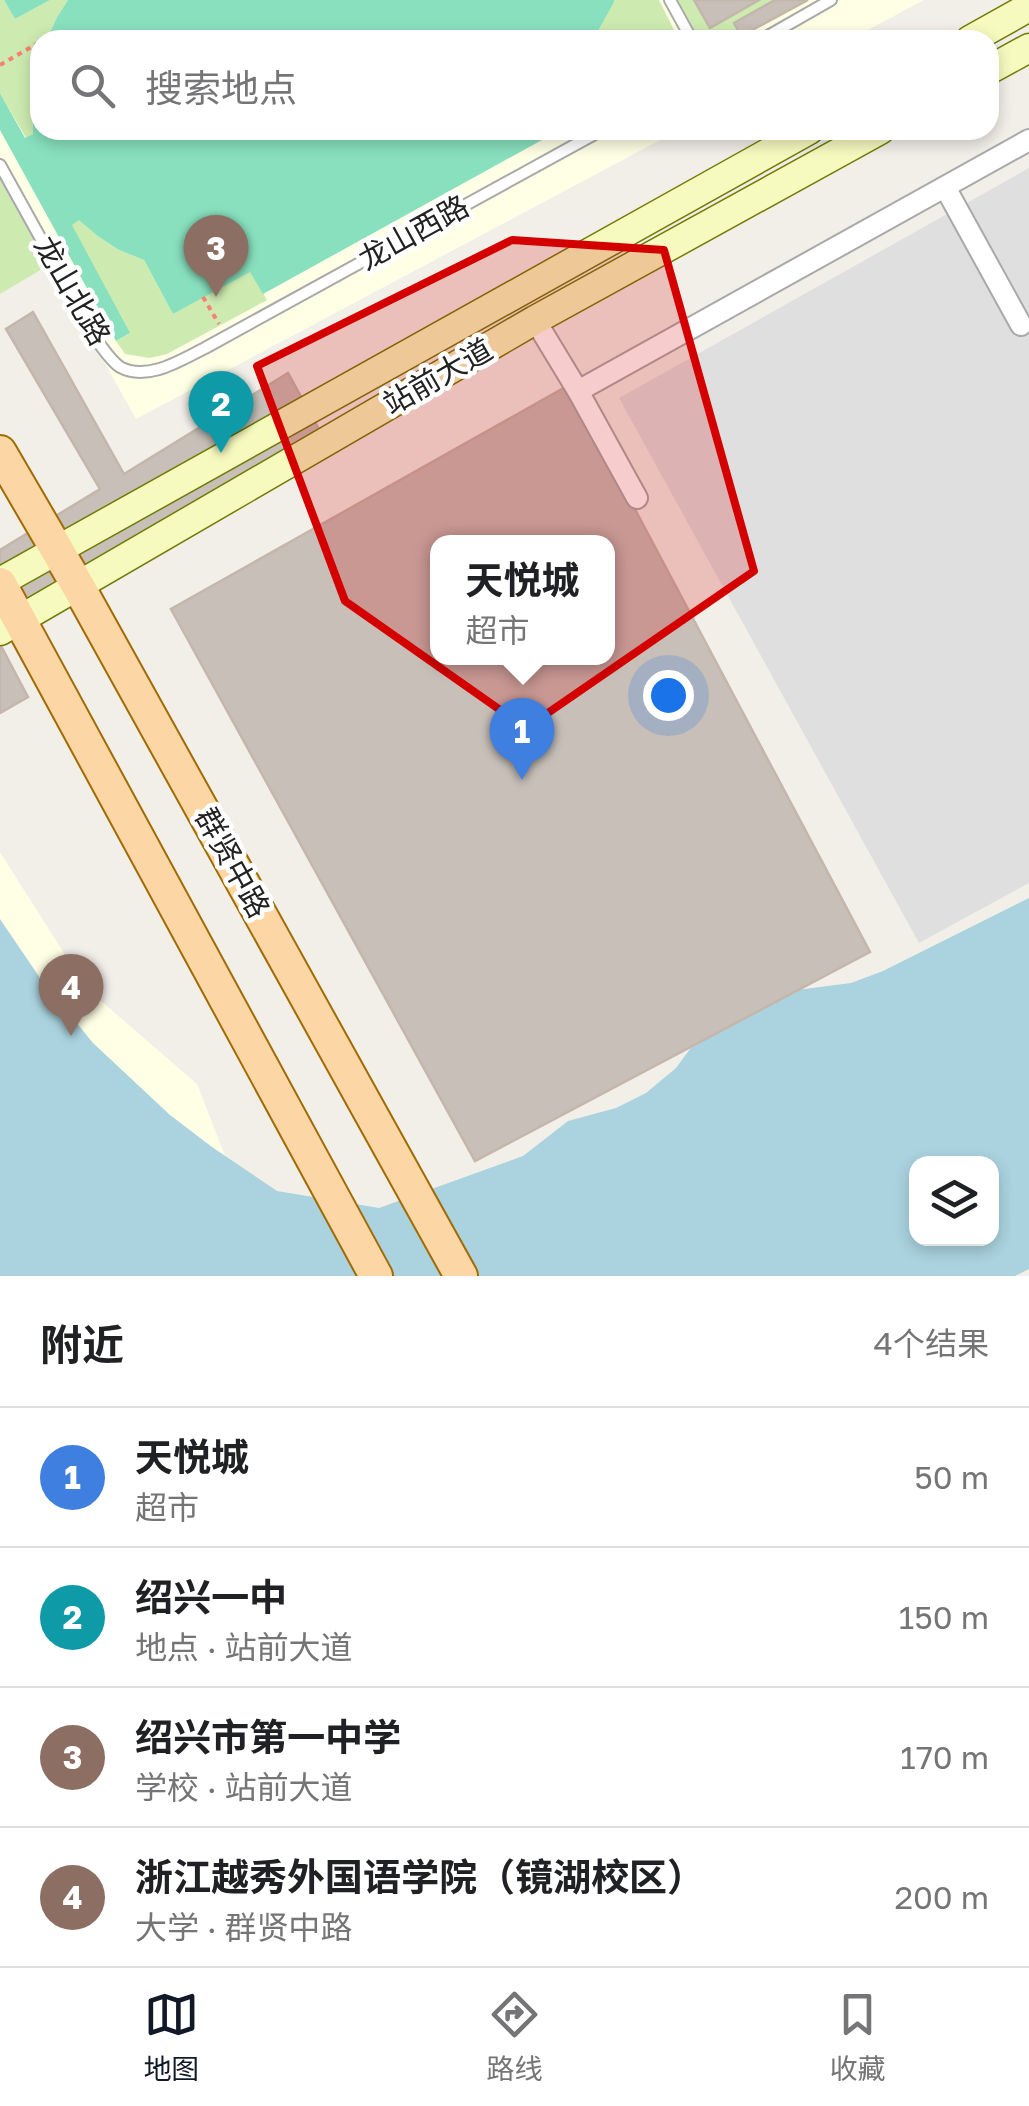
<!DOCTYPE html>
<html lang="zh">
<head>
<meta charset="utf-8">
<style>
  :root { --surface:#fff; --page:#f2f2f2; --text:#202124; --muted:#757577; --line:#e0e0e0; --accent:#111827 }
  body { margin:0; font-family:"Golos Text","Noto Sans SC",sans-serif; background:var(--page); color:var(--text) }
  .controls { position:absolute; right:30px; bottom:30px; display:grid; overflow:hidden; border-radius:20px; box-shadow:0 5px 15px #0003 }
  .controls button { width:90px; height:90px; display:grid; place-items:center; padding:0; border:0; border-bottom:2px solid var(--line); background:var(--surface); color:var(--text); font:50px sans-serif }
  .you { position:absolute; left:668px; top:695px; width:35px; height:35px; margin:-25px; border:8px solid #fff; border-radius:50%; background:#1a73e8; box-shadow:0 0 0 15px #1a73e833 }
  .badge { display:grid; place-items:center; width:65px; height:65px; border-radius:50%; background:var(--accent); color:#fff; font-size:32px; font-weight:700 }
  .pin { position:absolute; translate:-50% -82px; filter:drop-shadow(0 2px 5px #0008) }
  .pin::after { content:''; position:absolute; top:52px; width:35px; height:30px; background:inherit; clip-path:polygon(0 0,100% 0,50% 100%) }
  .popup { position:absolute; left:430px; top:535px; width:185px; height:130px; box-sizing:border-box; display:grid; place-content:center; border-radius:20px; background:var(--surface); filter:drop-shadow(0 2px 8px #0005); font-size:32px; white-space:nowrap; color:var(--muted) }
  .popup b { font-size:38px; color:var(--text) }
  .popup::after { content:''; position:absolute; left:50%; top:100%; margin-left:-20px; border:20px solid transparent; border-top-color:var(--surface) }
  .list { margin:0; padding:0; list-style:none }
  h2 { display:flex; justify-content:space-between; align-items:center; height:130px; margin:0; padding:0 40px; font-size:42px }
  h2 small { font-size:32px; font-weight:400; color:var(--muted) }
  .list li { display:grid; grid-template-columns:65px 1fr auto; gap:30px; align-items:center; box-sizing:border-box; height:140px; padding:0 40px; border-top:2px solid var(--line) }
  .list b { display:block; font-size:38px; white-space:nowrap }
  .list p { margin:0; font-size:32px; white-space:nowrap; color:var(--muted) }
  .list em { font-size:32px; font-style:normal; color:var(--muted) }
  .icon { flex:none; width:55px; height:55px; fill:none; stroke:currentColor; stroke-width:2; stroke-linecap:round; stroke-linejoin:round }
  .map { position:relative; flex:none; width:1029px; height:1276px; overflow:hidden }
  .search { position:absolute; background:var(--surface); box-shadow:0 5px 15px #0003; left:30px; right:30px; top:30px; height:110px; display:flex; align-items:center; gap:25px; box-sizing:border-box; padding:0 35px; border-radius:30px; color:var(--muted); font-size:38px }
  .sheet { height:690px; background:var(--surface) }
  nav { display:flex; justify-content:space-around; align-items:center; box-sizing:border-box; height:140px; border-top:2px solid var(--line); background:var(--surface); font-size:28px; color:var(--muted) }
  nav a { display:grid; justify-items:center; gap:5px }
  nav .on { color:var(--accent) }
  .map>svg:first-child { display:block }
  .residential { fill:#e0dfdf }
  .education { fill:#ffffe5 }
  .grass { fill:#cdebb0 }
  .pitch { fill:#88e0be }
  .water { fill:#aad3df; fill-rule:evenodd }
  .building { fill:#c7bfb8; stroke:#c4b6ab; stroke-width:2.5; fill-rule:evenodd }
  .lines { fill:none; stroke-linecap:round; stroke-linejoin:round }
  .service-casing { stroke:#a9a9a9; stroke-width:14 }
  .minor-casing { stroke:#a9a9a9; stroke-width:24 }
  .secondary-casing { stroke:#707d05; stroke-width:31 }
  .primary-casing { stroke:#a06b00; stroke-width:36 }
  .path { stroke:#fa8072; stroke-width:4; stroke-dasharray:5 5; stroke-linecap:butt }
  .service { stroke:#fff; stroke-width:10 }
  .minor { stroke:#fff; stroke-width:20 }
  .secondary { stroke:#f7fabf; stroke-width:28 }
  .primary { stroke:#fcd6a4; stroke-width:32 }
  .marked { fill:#d40000; fill-opacity:0.2; stroke:#d40000; stroke-width:8; stroke-linejoin:round }
  .labels { text-anchor:middle; stroke-width:9; stroke-linejoin:round; paint-order:stroke }
  .street-label { font-size:30px; fill:#222; stroke:#fff }
</style>
</head>
<body>
<div class="map">
<svg width="1029" height="1276" viewBox="0 0 1029 1276">
  <rect width="100%" height="100%" fill="#f2efe9"/>
  <!-- residential -->
  <polygon class="residential" points="1029,168 1029,883 919,943 619,398"/>
  <!-- education -->
  <g class="education">
    <polygon points="0,0 924,0 849,40 40,40 40,130 679,130 136,419 0,175"/>
    <polygon points="0,852 86,988 197,1084 272,1276 0,1276"/>
  </g>
  <!-- grass -->
  <g class="grass">
    <polygon points="0,0 4,0 15,19 50,0 68,0 57,17 47,40 40,40 40,61 33,100 33,134 26,138 0,93"/>
    <polygon points="614,0 659,0 679,40 605,40 599,29"/>
    <polygon points="678,0 775,0 735,23 741,36 736,40 699,39"/>
    <polygon points="0,167 54,262 0,294"/>
    <polygon points="80,219 99,237 119,250 144,260 173,314 250,271 267,300 167,354 150,358 125,354 116,341 129,334 71,224"/>
  </g>
  <!-- pitch -->
  <g class="pitch">
    <polygon points="4,0 50,0 15,19"/>
    <polygon points="68,0 614,0 614,2 599,29 605,40 47,40 57,17"/>
    <polygon points="40,61 40,130 560,130 263,294 250,272 173,314 144,260 119,250 99,237 79,220 72,225 130,333 116,341 0,130 0,93 25,138 33,134 33,100"/>
  </g>
  <!-- water -->
  <path class="water" d="M1029,898V1269L1015,1276H0V919L40,978L93,1043L170,1115L212,1147L277,1191L379,1208L523,1156L568,1121L616,1108L646,1093L676,1068L690,1049L758,1002L797,990L851,983L883,971ZM916,1164H992V1238H916Z"/>
  <!-- building -->
  <g class="building">
    <polygon points="694,0 759,0 710,28"/>
    <polygon points="775,0 808,0 741,36 734,23"/>
    <polygon points="33,312 124,474 288,373 320,431 0,622 0,550 100,489 6,329"/>
    <path d="M569,385L870,952L475,1161L171,609ZM437,542H607V658H437Z"/>
    <polygon points="0,644 28,697 0,713"/>
  </g>
  <g class="lines">
    <!-- service casing -->
    <g class="service-casing">
      <g id="service">
        <polyline points="670,0 692,40"/>
        <polyline points="761,40 831,0"/>
        <path d="M0,165L98,342C104,350 112,362 120,367C147,382 181,360 205,348L602,130"/>
      </g>
    </g>
    <!-- minor casing -->
    <g class="minor-casing">
      <g id="minor">
        <polyline points="945,187 1021,325"/>
        <polyline points="535,320 578,391 637,498"/>
        <polyline points="578,391 1029,140"/>
      </g>
    </g>
    <!-- secondary casing -->
    <g class="secondary-casing">
      <g id="secondary">
        <polyline points="970,40 1029,7"/>
        <polyline points="989,70 1029,48"/>
        <polyline points="0,582 809,130"/>
        <polyline points="0,631 535,320 880,130"/>
      </g>
    </g>
    <!-- primary casing -->
    <g class="primary-casing">
      <g id="primary">
        <polyline points="0,452 78,586 461,1276"/>
        <polyline points="0,584 376,1276"/>
      </g>
    </g>
    <!-- path -->
    <g class="path">
      <polyline points="43,40 48,37"/>
      <polyline points="0,65 40,42"/>
      <polyline points="203,297 219,324"/>
    </g>
    <!-- service -->
    <use href="#service" class="service"/>
    <!-- minor -->
    <use href="#minor" class="minor"/>
    <!-- secondary -->
    <use href="#secondary" class="secondary"/>
    <!-- primary -->
    <use href="#primary" class="primary"/>
  </g>
  <!-- marked area -->
  <path class="marked" d="M512,240L664,250L754,571L526,728L345,601L257,366Z"/>
  <g class="labels">
    <!-- street labels -->
    <g class="street-label">
      <text transform="translate(414 233) rotate(-29)" y="10">龙山西路</text>
      <text transform="translate(72 291) rotate(60)" y="10">龙山北路</text>
      <text transform="translate(438 377) rotate(-30)" y="10">站前大道</text>
      <text transform="translate(232 863) rotate(61)" y="10">群贤中路</text>
    </g>
  </g>
</svg>
<div class="controls">
<button><svg class="icon" aria-label="layers" viewBox="0 0 24 24"><path d="M12 4l9 5-9 5-9-5zM3 14l9 5 9-5"/></svg></button>
</div>
<div class="you"></div>
<div class="pin badge" style="left:522px;top:780px;background:#3f7fe0">1</div>
<div class="popup"><b>天悦城</b>超市</div>
<div class="pin badge" style="left:221px;top:453px;background:#0f9aa8">2</div>
<div class="pin badge" style="left:216px;top:297px;background:#8d6e63">3</div>
<div class="pin badge" style="left:71px;top:1036px;background:#8d6e63">4</div>
<div class="search"><svg class="icon" aria-label="search" viewBox="0 0 24 24"><circle cx="10" cy="10" r="6"/><path d="M15 15l6 6"/></svg>搜索地点</div>
</div>
<section class="sheet">
<h2>附近<small>4个结果</small></h2>
<ul class="list">
<li><span class="badge" style="background:#3f7fe0">1</span><div><b>天悦城</b><p>超市</p></div><em>50 m</em></li>
<li><span class="badge" style="background:#0f9aa8">2</span><div><b>绍兴一中</b><p>地点 · 站前大道</p></div><em>150 m</em></li>
<li><span class="badge" style="background:#8d6e63">3</span><div><b>绍兴市第一中学</b><p>学校 · 站前大道</p></div><em>170 m</em></li>
<li><span class="badge" style="background:#8d6e63">4</span><div><b>浙江越秀外国语学院（镜湖校区）</b><p>大学 · 群贤中路</p></div><em>200 m</em></li>
</ul>
</section>
<nav>
<a class="on"><svg class="icon" aria-label="map" viewBox="0 0 24 24"><path d="M3 6l6-2 6 2 6-2v14l-6 2-6-2-6 2zM9 4v14M15 6v14"/></svg>地图</a>
<a><svg class="icon" aria-label="directions" viewBox="0 0 24 24"><path d="M12 3l9 9-9 9-9-9zM9 14v-3h6M13 9l2 2-2 2"/></svg>路线</a>
<a><svg class="icon" aria-label="saved" viewBox="0 0 24 24"><path d="M7 4h10v16l-5-4-5 4z"/></svg>收藏</a>
</nav>
</body>
</html>
